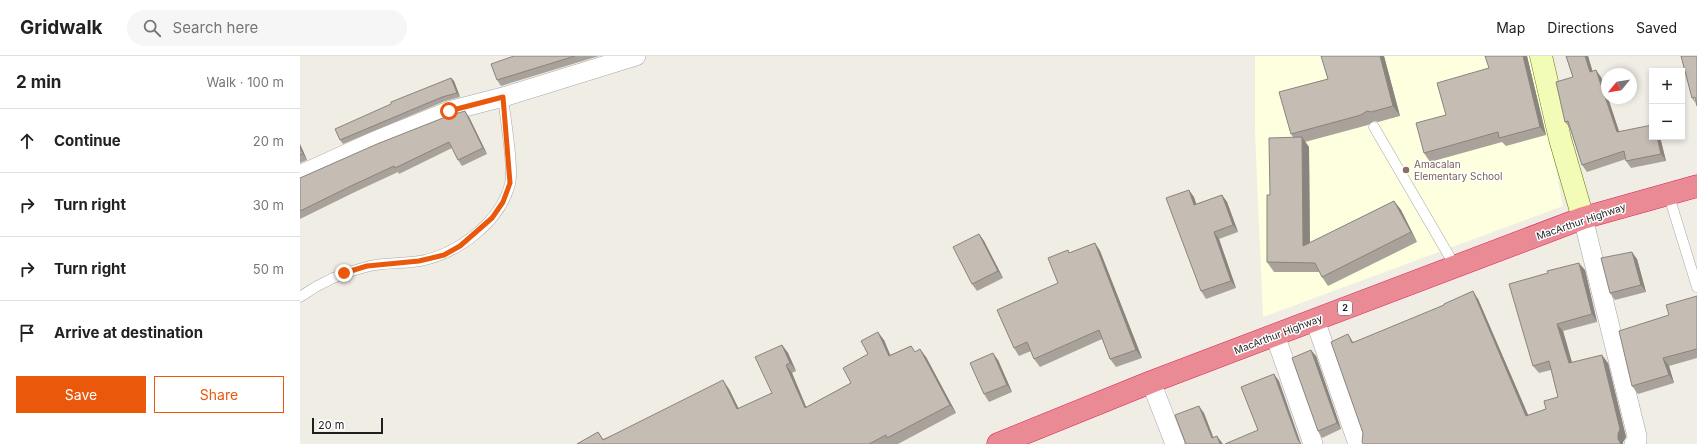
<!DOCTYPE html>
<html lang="en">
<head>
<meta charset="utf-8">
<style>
  :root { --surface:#fff; --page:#f6f6f6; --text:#222; --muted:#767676; --line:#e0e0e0; --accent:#ea580c }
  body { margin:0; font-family:Inter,sans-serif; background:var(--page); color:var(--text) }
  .controls { position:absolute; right:12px; top:12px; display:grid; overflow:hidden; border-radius:0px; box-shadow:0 2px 6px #0003 }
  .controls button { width:36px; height:36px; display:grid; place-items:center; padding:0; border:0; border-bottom:1px solid var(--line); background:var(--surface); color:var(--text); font:20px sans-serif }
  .compass { position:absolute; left:1301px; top:12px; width:36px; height:36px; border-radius:50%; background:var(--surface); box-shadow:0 2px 6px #0003; rotate:240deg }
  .scale { position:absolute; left:12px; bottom:10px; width:71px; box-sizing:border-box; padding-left:4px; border:2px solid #1f1f1f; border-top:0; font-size:11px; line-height:14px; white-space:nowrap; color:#1f1f1f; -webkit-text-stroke:3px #fff; paint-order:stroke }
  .stop { position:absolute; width:12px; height:12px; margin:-9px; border:3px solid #ea580c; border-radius:50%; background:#fff }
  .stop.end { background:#ea580c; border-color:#fff; box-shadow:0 1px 4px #0008 }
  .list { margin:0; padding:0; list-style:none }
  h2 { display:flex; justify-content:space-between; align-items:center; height:52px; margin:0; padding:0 16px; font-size:17px }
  h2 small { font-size:13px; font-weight:400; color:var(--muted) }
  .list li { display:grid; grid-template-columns:26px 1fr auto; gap:12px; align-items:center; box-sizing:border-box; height:64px; padding:0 16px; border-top:1px solid var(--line) }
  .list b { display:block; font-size:15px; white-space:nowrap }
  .list em { font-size:13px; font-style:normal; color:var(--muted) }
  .actions { display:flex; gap:8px; padding:12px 16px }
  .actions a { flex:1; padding:9px 0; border:1px solid var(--accent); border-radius:0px; text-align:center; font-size:14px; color:var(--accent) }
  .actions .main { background:var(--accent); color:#fff }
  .icon { flex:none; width:22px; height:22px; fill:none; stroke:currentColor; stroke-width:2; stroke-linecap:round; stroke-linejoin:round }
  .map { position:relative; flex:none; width:1397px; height:388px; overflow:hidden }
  header { display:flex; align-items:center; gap:24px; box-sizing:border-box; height:56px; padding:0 20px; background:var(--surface); border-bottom:1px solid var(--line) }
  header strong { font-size:19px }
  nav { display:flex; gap:22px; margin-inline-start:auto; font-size:14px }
  .search { width:280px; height:36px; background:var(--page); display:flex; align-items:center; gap:10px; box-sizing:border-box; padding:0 14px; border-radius:22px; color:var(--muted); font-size:15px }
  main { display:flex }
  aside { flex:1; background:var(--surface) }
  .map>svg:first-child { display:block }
  .education { fill:#fdffdf }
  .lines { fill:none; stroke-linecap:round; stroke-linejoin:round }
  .lane-casing { stroke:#a6a6a6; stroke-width:11 }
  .street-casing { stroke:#a6a6a6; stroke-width:20 }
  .secondary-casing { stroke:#657b01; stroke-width:23 }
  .highway-casing { stroke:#e11f54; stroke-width:23 }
  .lane { stroke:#fff; stroke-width:10 }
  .street { stroke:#fff; stroke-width:19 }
  .secondary { stroke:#f3fcb7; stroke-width:22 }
  .highway { stroke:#ea8a95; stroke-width:22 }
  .wall { fill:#a9a29b }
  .shaded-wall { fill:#8a847e }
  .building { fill:#c5bcb4; stroke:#8a847e }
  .route { stroke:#ea580c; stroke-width:5 }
  .education-dot { fill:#8d6e63; stroke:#fff; stroke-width:1.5 }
  .labels { text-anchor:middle; stroke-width:3; stroke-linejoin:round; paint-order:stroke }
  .shield { fill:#fff; stroke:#626262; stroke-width:1 }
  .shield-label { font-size:9px; font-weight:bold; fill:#1f1f1f }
  .education-label { font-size:10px; fill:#785e54; stroke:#fff; text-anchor:start }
  .street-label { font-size:10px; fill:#1f1f1f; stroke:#fff }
</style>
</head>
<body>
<header>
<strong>Gridwalk</strong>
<div class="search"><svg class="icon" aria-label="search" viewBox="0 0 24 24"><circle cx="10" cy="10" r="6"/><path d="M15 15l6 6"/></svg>Search here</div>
<nav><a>Map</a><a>Directions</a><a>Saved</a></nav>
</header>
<main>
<aside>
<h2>2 min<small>Walk · 100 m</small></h2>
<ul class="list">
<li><svg class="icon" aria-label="ahead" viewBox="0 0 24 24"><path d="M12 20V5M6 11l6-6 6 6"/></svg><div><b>Continue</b></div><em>20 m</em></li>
<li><svg class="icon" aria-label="right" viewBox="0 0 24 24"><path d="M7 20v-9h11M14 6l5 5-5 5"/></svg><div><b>Turn right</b></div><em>30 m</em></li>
<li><svg class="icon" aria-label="right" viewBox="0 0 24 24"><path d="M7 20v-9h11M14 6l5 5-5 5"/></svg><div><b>Turn right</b></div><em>50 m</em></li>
<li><svg class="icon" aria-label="arrive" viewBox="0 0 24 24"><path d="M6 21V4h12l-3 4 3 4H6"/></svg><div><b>Arrive at destination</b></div></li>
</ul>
<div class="actions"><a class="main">Save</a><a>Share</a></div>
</aside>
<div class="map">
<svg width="1397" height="388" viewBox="0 0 1397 388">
  <rect width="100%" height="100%" fill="#f0ede5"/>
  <!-- education -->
  <polygon class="education" points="955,0 1234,0 1263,150 963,261 955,77"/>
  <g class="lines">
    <!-- lane casing -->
    <g class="lane-casing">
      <g id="lane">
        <polyline points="1074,71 1155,210"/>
        <polyline points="1368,137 1397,231"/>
        <path d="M0,241C21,226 41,217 66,211C83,206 102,208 120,205C157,198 200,167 210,128C214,111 205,61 203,41"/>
      </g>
    </g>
    <!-- street casing -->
    <g class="street-casing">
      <g id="street">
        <polyline points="0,119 77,84 149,55 203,41 336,0"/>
        <polyline points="1283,162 1337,380 1337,385 1334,388"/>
        <polyline points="1015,264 1058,388"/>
        <polyline points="975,279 1013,388"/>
        <polyline points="851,326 875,388"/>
      </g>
    </g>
    <!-- secondary casing -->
    <g class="secondary-casing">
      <polyline id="secondary" points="1241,0 1260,83 1283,162"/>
    </g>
    <!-- highway casing -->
    <g class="highway-casing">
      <polyline id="highway" points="698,388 851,326 1283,162 1397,130"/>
    </g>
    <!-- lane -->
    <use href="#lane" class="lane"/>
    <!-- street -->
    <use href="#street" class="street"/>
    <!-- secondary -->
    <use href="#secondary" class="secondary"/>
    <!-- highway -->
    <use href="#highway" class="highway"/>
  </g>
  <!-- wall -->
  <g class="wall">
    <polygon points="214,0 299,0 201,30 197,24"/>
    <polygon points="1021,0 1084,0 1100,60 1078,66 1074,65 1068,69 1005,86 1009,91 1010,187 1094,145 1101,154 1117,186 1028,230 1022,221 1020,216 974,216 967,206 970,139 993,81 991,78 1028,23"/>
    <polygon points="1227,0 1246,79 1206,90 1202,86 1130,106 1124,97 1146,59 1189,12"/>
    <polygon points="1266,0 1288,0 1292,15 1301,21 1307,39 1307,42 1308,42 1319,76 1352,81 1360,81 1366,105 1331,112 1326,105 1326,103 1287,116 1282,109 1270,72 1265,66 1273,21"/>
    <polygon points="1381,0 1396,48 1392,42"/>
    <polygon points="151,22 154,25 160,41 145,45 43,88 40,84"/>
    <polygon points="169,61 187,98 162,110 158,104 152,92 99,118 98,116 57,135 0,163 0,122"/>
    <polygon points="0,88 7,104 0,107"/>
    <polygon points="922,139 927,146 938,176 919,183 936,232 906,243 901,235 894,141 896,148"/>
    <polygon points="679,178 684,185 703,222 677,235 672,228"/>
    <polygon points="795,187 800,195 842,302 816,311 810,303 802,283 740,311 734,303 731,295 719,300 714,292 758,227 770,197"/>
    <polygon points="1337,203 1346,236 1315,244 1310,237"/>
    <polygon points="1285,214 1297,266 1263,275 1272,306 1308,307 1326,381 1323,386 1323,388 1063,388 1063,377 1053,286 1178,243 1228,359 1246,353 1258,341 1251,314 1239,317 1233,310"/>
    <polygon points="1397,240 1397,302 1369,310 1374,327 1338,338 1332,330 1369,259"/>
    <polygon points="584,284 590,299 611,290 615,296 626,301 656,357 598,388 277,388 298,376 303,383 429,333 439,353 472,337 482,289 488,297 496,315 492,317 506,351 551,327 568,298"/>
    <polygon points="1016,300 1041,373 1022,382 1018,375"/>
    <polygon points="698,304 712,336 689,346 684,338"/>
  </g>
  <!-- shaded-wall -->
  <g class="shaded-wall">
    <polygon points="1080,0 1084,0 1100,60 1093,50"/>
    <polygon points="1223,0 1227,0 1246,79 1240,71"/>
    <polygon points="1285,0 1288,0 1295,23 1290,16"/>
    <polygon points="1296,14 1301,21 1307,39 1307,42 1308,42 1322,84 1317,76"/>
    <polygon points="151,22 154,25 160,41 157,37"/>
    <polygon points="165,55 169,61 187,98 183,92"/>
    <polygon points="1002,81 1009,91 1010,200 1003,190"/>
    <polygon points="1357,81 1360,81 1366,105 1361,98"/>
    <polygon points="0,88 7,104 3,98 0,91"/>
    <polygon points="889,134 894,141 899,156 894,149"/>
    <polygon points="922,139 927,146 938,176 933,169"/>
    <polygon points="1094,145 1101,154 1117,186 1111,176"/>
    <polygon points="914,176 919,183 936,232 931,225"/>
    <polygon points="679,178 684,185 703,222 698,215"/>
    <polygon points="795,187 800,195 842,302 836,294"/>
    <polygon points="1332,196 1337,203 1346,236 1341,229"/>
    <polygon points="1279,207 1285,214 1297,266 1292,258"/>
    <polygon points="1173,235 1178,243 1232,368 1226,360"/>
    <polygon points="1257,268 1263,275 1274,314 1269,307"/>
    <polygon points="578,276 584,284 594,308 589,300"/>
    <polygon points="1048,278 1053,286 1052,287"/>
    <polygon points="482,289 488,297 496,315 490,307"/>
    <polygon points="620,293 626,301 656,357 650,349"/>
    <polygon points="1011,294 1016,300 1041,373 1037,367"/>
    <polygon points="693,297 698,304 712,336 707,329"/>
    <polygon points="1302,299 1308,307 1326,381 1323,386 1323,388 1321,388 1318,383"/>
    <polygon points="1363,302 1369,310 1374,327 1369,319"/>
    <polygon points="486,309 492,317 510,360 505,352"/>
    <polygon points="974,318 979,325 1001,388 1000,388 998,384"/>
    <polygon points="423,324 429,333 443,362 437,353"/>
    <polygon points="899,350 904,357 916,388 912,382"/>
    <polygon points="917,380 923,388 920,388"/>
  </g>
  <!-- building -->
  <g class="building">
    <polygon points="214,0 275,0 197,24 191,8"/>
    <polygon points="1021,0 1080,0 1093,50 1071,56 1067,55 1061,59 991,78 979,36 1028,23"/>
    <polygon points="1185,0 1223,0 1240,71 1199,82 1198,76 1124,97 1116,67 1146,59 1137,27 1189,12"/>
    <polygon points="1266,0 1285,0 1290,16 1296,14 1317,76 1352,69 1352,81 1357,81 1361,98 1326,105 1324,95 1282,109 1268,65 1265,66 1256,26 1273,21"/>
    <polygon points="1381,0 1397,0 1397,50 1395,41 1392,42"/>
    <polygon points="151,22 157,37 142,41 40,84 35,73 91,48 91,46"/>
    <polygon points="165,55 183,92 158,104 149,86 95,112 94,110 53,129 0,155 0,122 77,88 148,60"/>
    <polygon points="1002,81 1003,190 1094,145 1111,176 1022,221 1015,207 967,206 967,139 970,139 969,82"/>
    <polygon points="0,91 3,98 0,99"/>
    <polygon points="889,134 894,149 922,139 933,169 914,176 931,225 901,235 866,142"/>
    <polygon points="679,178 698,215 672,228 653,191"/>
    <polygon points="795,187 836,294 810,303 799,274 734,303 727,286 714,292 697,254 758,227 748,202 768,194 769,197"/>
    <polygon points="1332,196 1341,229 1310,237 1301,202"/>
    <polygon points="1279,207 1292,258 1257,268 1269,307 1302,299 1320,373 1318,378 1318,383 1321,388 1063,388 1062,386 1063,377 1031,286 1048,278 1052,287 1144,249 1144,248 1173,235 1226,360 1246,353 1244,345 1258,341 1249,305 1233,310 1209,228 1248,217 1247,215"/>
    <polygon points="1397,240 1397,293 1363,302 1369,319 1332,330 1319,275 1369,259 1366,249"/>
    <polygon points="578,276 589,300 611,290 615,296 620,293 650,349 587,382 586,379 569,388 277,388 298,376 303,384 423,324 437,353 472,337 455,301 482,289 490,307 486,309 505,352 551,327 543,312 568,298 561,285"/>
    <polygon points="1011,294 1037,367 1018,375 992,302"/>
    <polygon points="693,297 707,329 684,338 670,307"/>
    <polygon points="974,318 998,384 1001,388 925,388 958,374 941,331"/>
    <polygon points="899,350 912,382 917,380 920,388 886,388 875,359"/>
  </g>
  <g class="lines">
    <!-- route -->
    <polyline class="route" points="44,217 67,210 119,205 144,199 160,190 192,162 203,146 210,127 203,41 149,55"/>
  </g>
  <!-- markers -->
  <circle class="education-dot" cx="1106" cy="114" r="4"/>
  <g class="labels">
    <!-- shield labels -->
    <rect class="shield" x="1038" y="245" width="14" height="14" rx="3"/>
    <g class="shield-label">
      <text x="1045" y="255">2</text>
    </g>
    <!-- education labels -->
    <g class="education-label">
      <text x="1114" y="112">Amacalan<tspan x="1114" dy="12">Elementary School</tspan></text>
    </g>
    <!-- street labels -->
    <g class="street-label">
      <text transform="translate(1281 165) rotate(-19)" y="4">MacArthur Highway</text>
      <text transform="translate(978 278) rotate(-21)" y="4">MacArthur Highway</text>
    </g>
  </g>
</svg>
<div class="controls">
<button>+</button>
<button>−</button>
</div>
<svg class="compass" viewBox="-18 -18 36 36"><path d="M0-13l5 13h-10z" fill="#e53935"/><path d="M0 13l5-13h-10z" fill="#767676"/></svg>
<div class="scale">20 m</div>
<div class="stop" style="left:149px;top:55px"></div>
<div class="stop end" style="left:44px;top:217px"></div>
</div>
</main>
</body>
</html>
